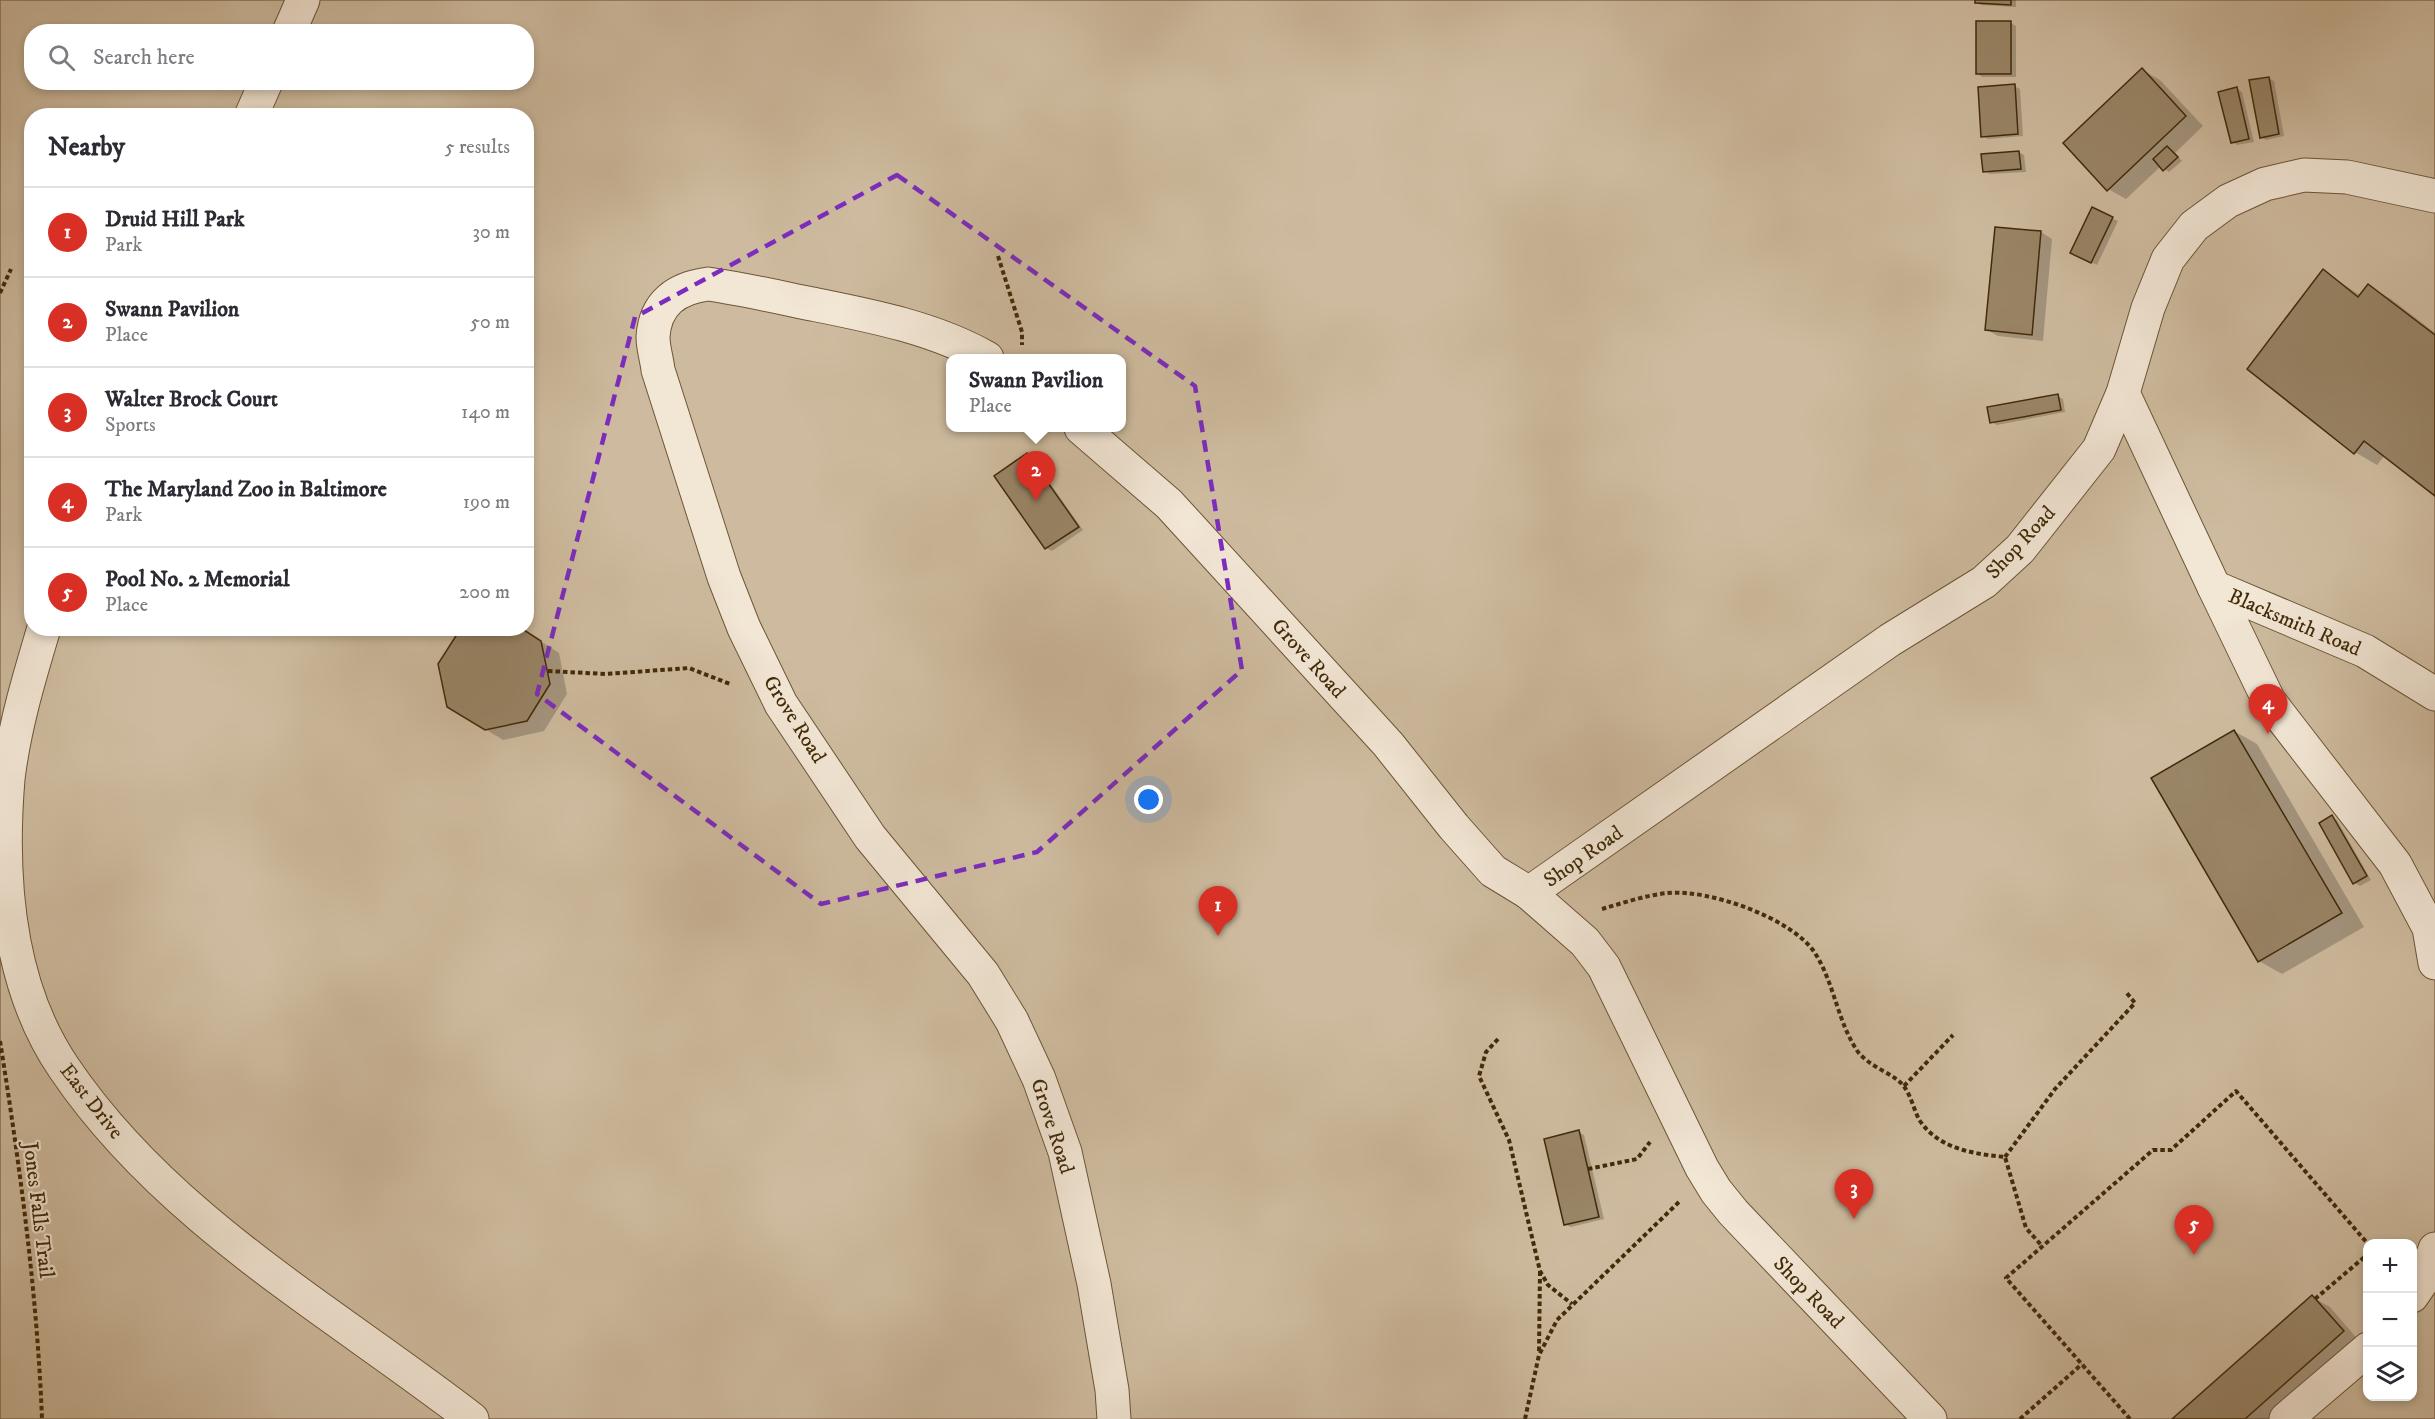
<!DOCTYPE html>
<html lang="en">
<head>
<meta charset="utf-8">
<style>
  :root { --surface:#fff; --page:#f2f2f3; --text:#2b2b33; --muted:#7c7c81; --line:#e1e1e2; --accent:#d93025 }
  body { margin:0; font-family:"IM FELL DW Pica",serif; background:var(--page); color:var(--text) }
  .controls { position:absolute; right:18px; bottom:18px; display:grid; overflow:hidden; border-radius:12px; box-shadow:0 3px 9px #0003 }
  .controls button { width:54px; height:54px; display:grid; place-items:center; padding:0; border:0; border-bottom:2px solid var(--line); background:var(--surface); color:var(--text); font:30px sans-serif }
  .you { position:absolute; left:1149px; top:800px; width:21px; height:21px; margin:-15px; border:4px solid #fff; border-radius:50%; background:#1a73e8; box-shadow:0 0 0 9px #1a73e833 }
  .badge { display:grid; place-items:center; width:39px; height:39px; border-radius:50%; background:var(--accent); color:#fff; font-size:20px; font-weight:700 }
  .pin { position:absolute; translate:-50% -50px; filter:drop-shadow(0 2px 3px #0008) }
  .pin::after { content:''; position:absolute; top:32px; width:21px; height:18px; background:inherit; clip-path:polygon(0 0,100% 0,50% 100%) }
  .popup { position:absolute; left:946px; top:354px; width:180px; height:78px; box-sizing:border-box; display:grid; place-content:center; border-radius:12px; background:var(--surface); filter:drop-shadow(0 2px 4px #0005); font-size:20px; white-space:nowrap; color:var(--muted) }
  .popup b { font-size:22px; color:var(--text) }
  .popup::after { content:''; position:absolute; left:50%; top:100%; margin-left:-12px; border:12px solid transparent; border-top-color:var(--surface) }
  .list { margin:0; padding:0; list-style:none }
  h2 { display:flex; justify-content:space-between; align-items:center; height:78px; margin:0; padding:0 24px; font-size:26px }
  h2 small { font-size:20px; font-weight:400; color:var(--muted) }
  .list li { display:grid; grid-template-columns:39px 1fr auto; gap:18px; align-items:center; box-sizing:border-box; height:90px; padding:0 24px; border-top:2px solid var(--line) }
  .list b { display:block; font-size:22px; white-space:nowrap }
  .list p { margin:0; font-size:20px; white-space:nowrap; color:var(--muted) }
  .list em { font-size:20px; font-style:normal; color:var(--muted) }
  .icon { flex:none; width:33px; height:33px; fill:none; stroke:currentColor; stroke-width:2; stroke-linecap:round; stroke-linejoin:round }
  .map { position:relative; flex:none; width:2435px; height:1419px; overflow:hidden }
  .search { position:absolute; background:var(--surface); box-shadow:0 3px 9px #0003; left:24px; top:24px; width:510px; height:66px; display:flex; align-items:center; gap:15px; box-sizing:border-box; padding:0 21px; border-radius:24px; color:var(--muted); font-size:22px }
  .panel { position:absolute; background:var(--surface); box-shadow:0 3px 9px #0003; left:24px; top:108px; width:510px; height:528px; border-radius:24px }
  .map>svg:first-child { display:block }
  .green { fill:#cebb9f; stroke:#887254; stroke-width:1.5; fill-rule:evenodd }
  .shadow { fill:#0003 }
  .building { fill:#998567; stroke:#412a08; stroke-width:1.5 }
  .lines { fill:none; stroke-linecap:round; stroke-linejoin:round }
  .minor-casing { stroke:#6c5636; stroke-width:35 }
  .path { stroke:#412a08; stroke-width:4; stroke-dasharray:4.5 3; stroke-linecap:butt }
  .minor { stroke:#f2e6d5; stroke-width:33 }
  .marked { fill:none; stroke:#7b2cbf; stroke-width:4.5; stroke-dasharray:12 8; stroke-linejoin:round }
  .labels { text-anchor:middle; stroke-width:4.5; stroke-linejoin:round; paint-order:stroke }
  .street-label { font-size:21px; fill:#412a08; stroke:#f2e6d5 }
</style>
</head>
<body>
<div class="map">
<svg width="2435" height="1419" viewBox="0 0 2435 1419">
  <rect width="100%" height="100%" fill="#ebd9be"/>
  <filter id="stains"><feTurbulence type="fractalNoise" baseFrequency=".00333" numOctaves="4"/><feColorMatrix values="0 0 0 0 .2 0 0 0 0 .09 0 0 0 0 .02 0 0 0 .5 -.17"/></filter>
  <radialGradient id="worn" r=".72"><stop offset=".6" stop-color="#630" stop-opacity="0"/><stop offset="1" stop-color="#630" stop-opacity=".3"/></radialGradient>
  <!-- green -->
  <path class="green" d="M0,0H2435V1419H0ZM32,32H526V82H32ZM32,116H526V628H32ZM950,358H1122V428H950ZM2368,1244H2412V1396H2368Z"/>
  <!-- shadow -->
  <g class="shadow">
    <polygon points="1976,0 2016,0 2016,7 1981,5"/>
    <polygon points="2011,23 2016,26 2016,77 1982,77 1977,73"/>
    <polygon points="2142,70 2160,80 2203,126 2175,153 2182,161 2169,172 2161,166 2126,199 2108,189"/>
    <polygon points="2268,78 2274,81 2284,136 2266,140 2261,137"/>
    <polygon points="2014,86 2020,89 2023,136 1988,139 1983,136"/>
    <polygon points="2237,89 2242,92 2254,142 2237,145 2232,142"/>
    <polygon points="2019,152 2024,155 2026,172 1990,174 1985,171"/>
    <polygon points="2093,209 2118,221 2097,265 2077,256"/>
    <polygon points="2041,232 2052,239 2043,341 1998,336 1987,330"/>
    <polygon points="2324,271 2361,296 2368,286 2391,299 2435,333 2435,494 2385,455 2377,465 2355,452"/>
    <polygon points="2057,396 2063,399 2065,412 1997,425 1991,422"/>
    <polygon points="1027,455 1032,458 1083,530 1052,551 1046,548 997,476"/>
    <polygon points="520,628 559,653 567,694 544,731 503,740 485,729"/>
    <polygon points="2234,731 2257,744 2364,927 2282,974 2259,961 2153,779"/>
    <polygon points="2332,817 2337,820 2371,880 2360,886 2355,883"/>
    <polygon points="1578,1132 1584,1135 1604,1219 1571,1227 1565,1224"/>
    <polygon points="2312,1297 2330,1307 2360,1342 2273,1419 2174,1419"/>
  </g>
  <!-- building -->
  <g class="building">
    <polygon points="1975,0 2011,0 2011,5 1975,3"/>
    <rect x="1976" y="21" width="35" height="53"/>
    <polygon points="2142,68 2186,116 2107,191 2063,143"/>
    <polygon points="2269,77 2279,134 2260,138 2249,80"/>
    <polygon points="2015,84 2018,134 1981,137 1978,87"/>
    <polygon points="2237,87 2249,139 2231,143 2218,92"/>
    <polygon points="2167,146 2178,157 2163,171 2153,159"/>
    <polygon points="2019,151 2021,169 1983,172 1981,154"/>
    <polygon points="2092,207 2113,217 2091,263 2070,253"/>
    <polygon points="1995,227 2041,231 2032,335 1985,330"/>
    <polygon points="2323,269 2358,297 2368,284 2435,335 2435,496 2364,441 2354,454 2247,369"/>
    <polygon points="2058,394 2061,410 1990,423 1987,407"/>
    <polygon points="1027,453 1079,527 1045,549 994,476"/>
    <polygon points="461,628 521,628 541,641 550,684 527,721 485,730 447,707 438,664"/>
    <polygon points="2234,730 2342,913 2258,962 2151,778"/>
    <polygon points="2332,815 2367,876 2353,884 2319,823"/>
    <polygon points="1579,1130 1599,1217 1564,1225 1544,1139"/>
    <polygon points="2312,1295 2344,1331 2245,1419 2172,1419"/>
  </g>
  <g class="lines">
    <!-- minor casing -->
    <g class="minor-casing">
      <g id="minor">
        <polyline points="289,32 303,0"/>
        <polyline points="251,116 266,82"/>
        <path d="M987,358C934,328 872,316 812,304C778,297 743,289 708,284C677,288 655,303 653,337C653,348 657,360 658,370L724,577L744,628L781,704L870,837L983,974L1012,1021L1039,1079L1065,1152L1094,1284L1112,1390L1114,1419"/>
        <polyline points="2123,393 2214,587 2365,651 2435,694"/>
        <polyline points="1081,428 1169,504 1388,744 1454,827 1493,871 1529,893"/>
        <polyline points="2214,587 2269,701 2395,864 2429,928 2435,963"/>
        <path d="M44,628C29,678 14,728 8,779C0,876 8,986 64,1068C166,1219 331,1310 472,1419"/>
        <polyline points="2412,1296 2425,1277 2435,1249"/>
        <polyline points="1930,1419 1733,1212 1716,1191 1702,1168 1604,967 1585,942 1529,893 1890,640 1984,582 2020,549 2099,449 2123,393 2148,308 2168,259 2194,226 2228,201 2265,184 2304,175 2347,177 2435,196"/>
        <polyline points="2286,1419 2368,1349"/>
      </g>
    </g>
    <!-- path -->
    <g class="path">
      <polyline points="998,256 1022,332 1022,345"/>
      <polyline points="0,293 11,269"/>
      <polyline points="548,671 606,674 689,668 730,684"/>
      <path d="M1602,909C1623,903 1646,895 1668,893C1709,889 1792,918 1815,953C1834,983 1837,1019 1856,1049C1868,1068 1896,1073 1905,1088C1912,1098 1914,1111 1920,1121C1939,1149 1974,1154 2005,1157L2026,1228L2042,1246"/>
      <polyline points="1498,1039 1486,1052 1479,1076 1509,1140 1540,1271 1548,1285 1572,1304"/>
      <path d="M0,1041C20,1167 37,1292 42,1419"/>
      <polyline points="1904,1086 1953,1035"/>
      <polyline points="2005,1157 2055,1089 2135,1003 2126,992"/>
      <polyline points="1588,1169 1637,1159 1650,1142"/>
      <polyline points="2315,1299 2368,1254"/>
      <polyline points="1539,1351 1540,1272"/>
      <polyline points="1525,1419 1539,1355 1557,1320 1680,1201"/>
      <polyline points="2020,1419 2082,1364"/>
      <polyline points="2130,1419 2006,1278 2153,1150 2171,1150 2236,1091 2368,1244"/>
    </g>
    <!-- minor -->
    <use href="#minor" class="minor"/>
  </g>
  <!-- marked area -->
  <path class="marked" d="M897,175L1195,386L1242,670L1037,852L821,904L537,694L635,317Z"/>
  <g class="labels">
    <!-- street labels -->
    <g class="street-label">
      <text transform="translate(2020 542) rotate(-47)" y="7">Shop Road</text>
      <text transform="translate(2295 622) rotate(23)" y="7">Blacksmith Road</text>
      <text transform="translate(1309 658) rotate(48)" y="7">Grove Road</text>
      <text transform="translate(795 719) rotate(58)" y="7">Grove Road</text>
      <text transform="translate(1583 856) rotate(-35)" y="7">Shop Road</text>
      <text transform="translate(92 1101) rotate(52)" y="7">East Drive</text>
      <text transform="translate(1053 1126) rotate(72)" y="7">Grove Road</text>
      <text transform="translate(39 1210) rotate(83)" y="7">Jones Falls Trail</text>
      <text transform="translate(1809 1292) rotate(46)" y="7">Shop Road</text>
    </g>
  </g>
  <rect width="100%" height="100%" filter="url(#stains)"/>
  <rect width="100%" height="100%" fill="url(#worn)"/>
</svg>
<div class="controls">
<button>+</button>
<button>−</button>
<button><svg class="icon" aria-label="layers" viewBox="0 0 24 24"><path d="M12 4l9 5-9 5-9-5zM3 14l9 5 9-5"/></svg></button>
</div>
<div class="you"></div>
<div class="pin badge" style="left:1218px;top:936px">1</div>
<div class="pin badge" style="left:1036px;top:501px">2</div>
<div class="popup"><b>Swann Pavilion</b>Place</div>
<div class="pin badge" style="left:1854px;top:1219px">3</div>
<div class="pin badge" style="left:2268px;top:734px">4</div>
<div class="pin badge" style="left:2194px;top:1255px">5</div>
<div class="search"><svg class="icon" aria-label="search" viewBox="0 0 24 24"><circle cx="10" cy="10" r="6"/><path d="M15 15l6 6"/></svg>Search here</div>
<section class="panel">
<h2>Nearby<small>5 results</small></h2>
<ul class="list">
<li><span class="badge">1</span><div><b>Druid Hill Park</b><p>Park</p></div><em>30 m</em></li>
<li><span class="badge">2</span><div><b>Swann Pavilion</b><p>Place</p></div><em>50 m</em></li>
<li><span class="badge">3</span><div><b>Walter Brock Court</b><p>Sports</p></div><em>140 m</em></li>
<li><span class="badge">4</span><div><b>The Maryland Zoo in Baltimore</b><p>Park</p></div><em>190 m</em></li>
<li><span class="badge">5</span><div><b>Pool No. 2 Memorial</b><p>Place</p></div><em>200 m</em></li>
</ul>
</section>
</div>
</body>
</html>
